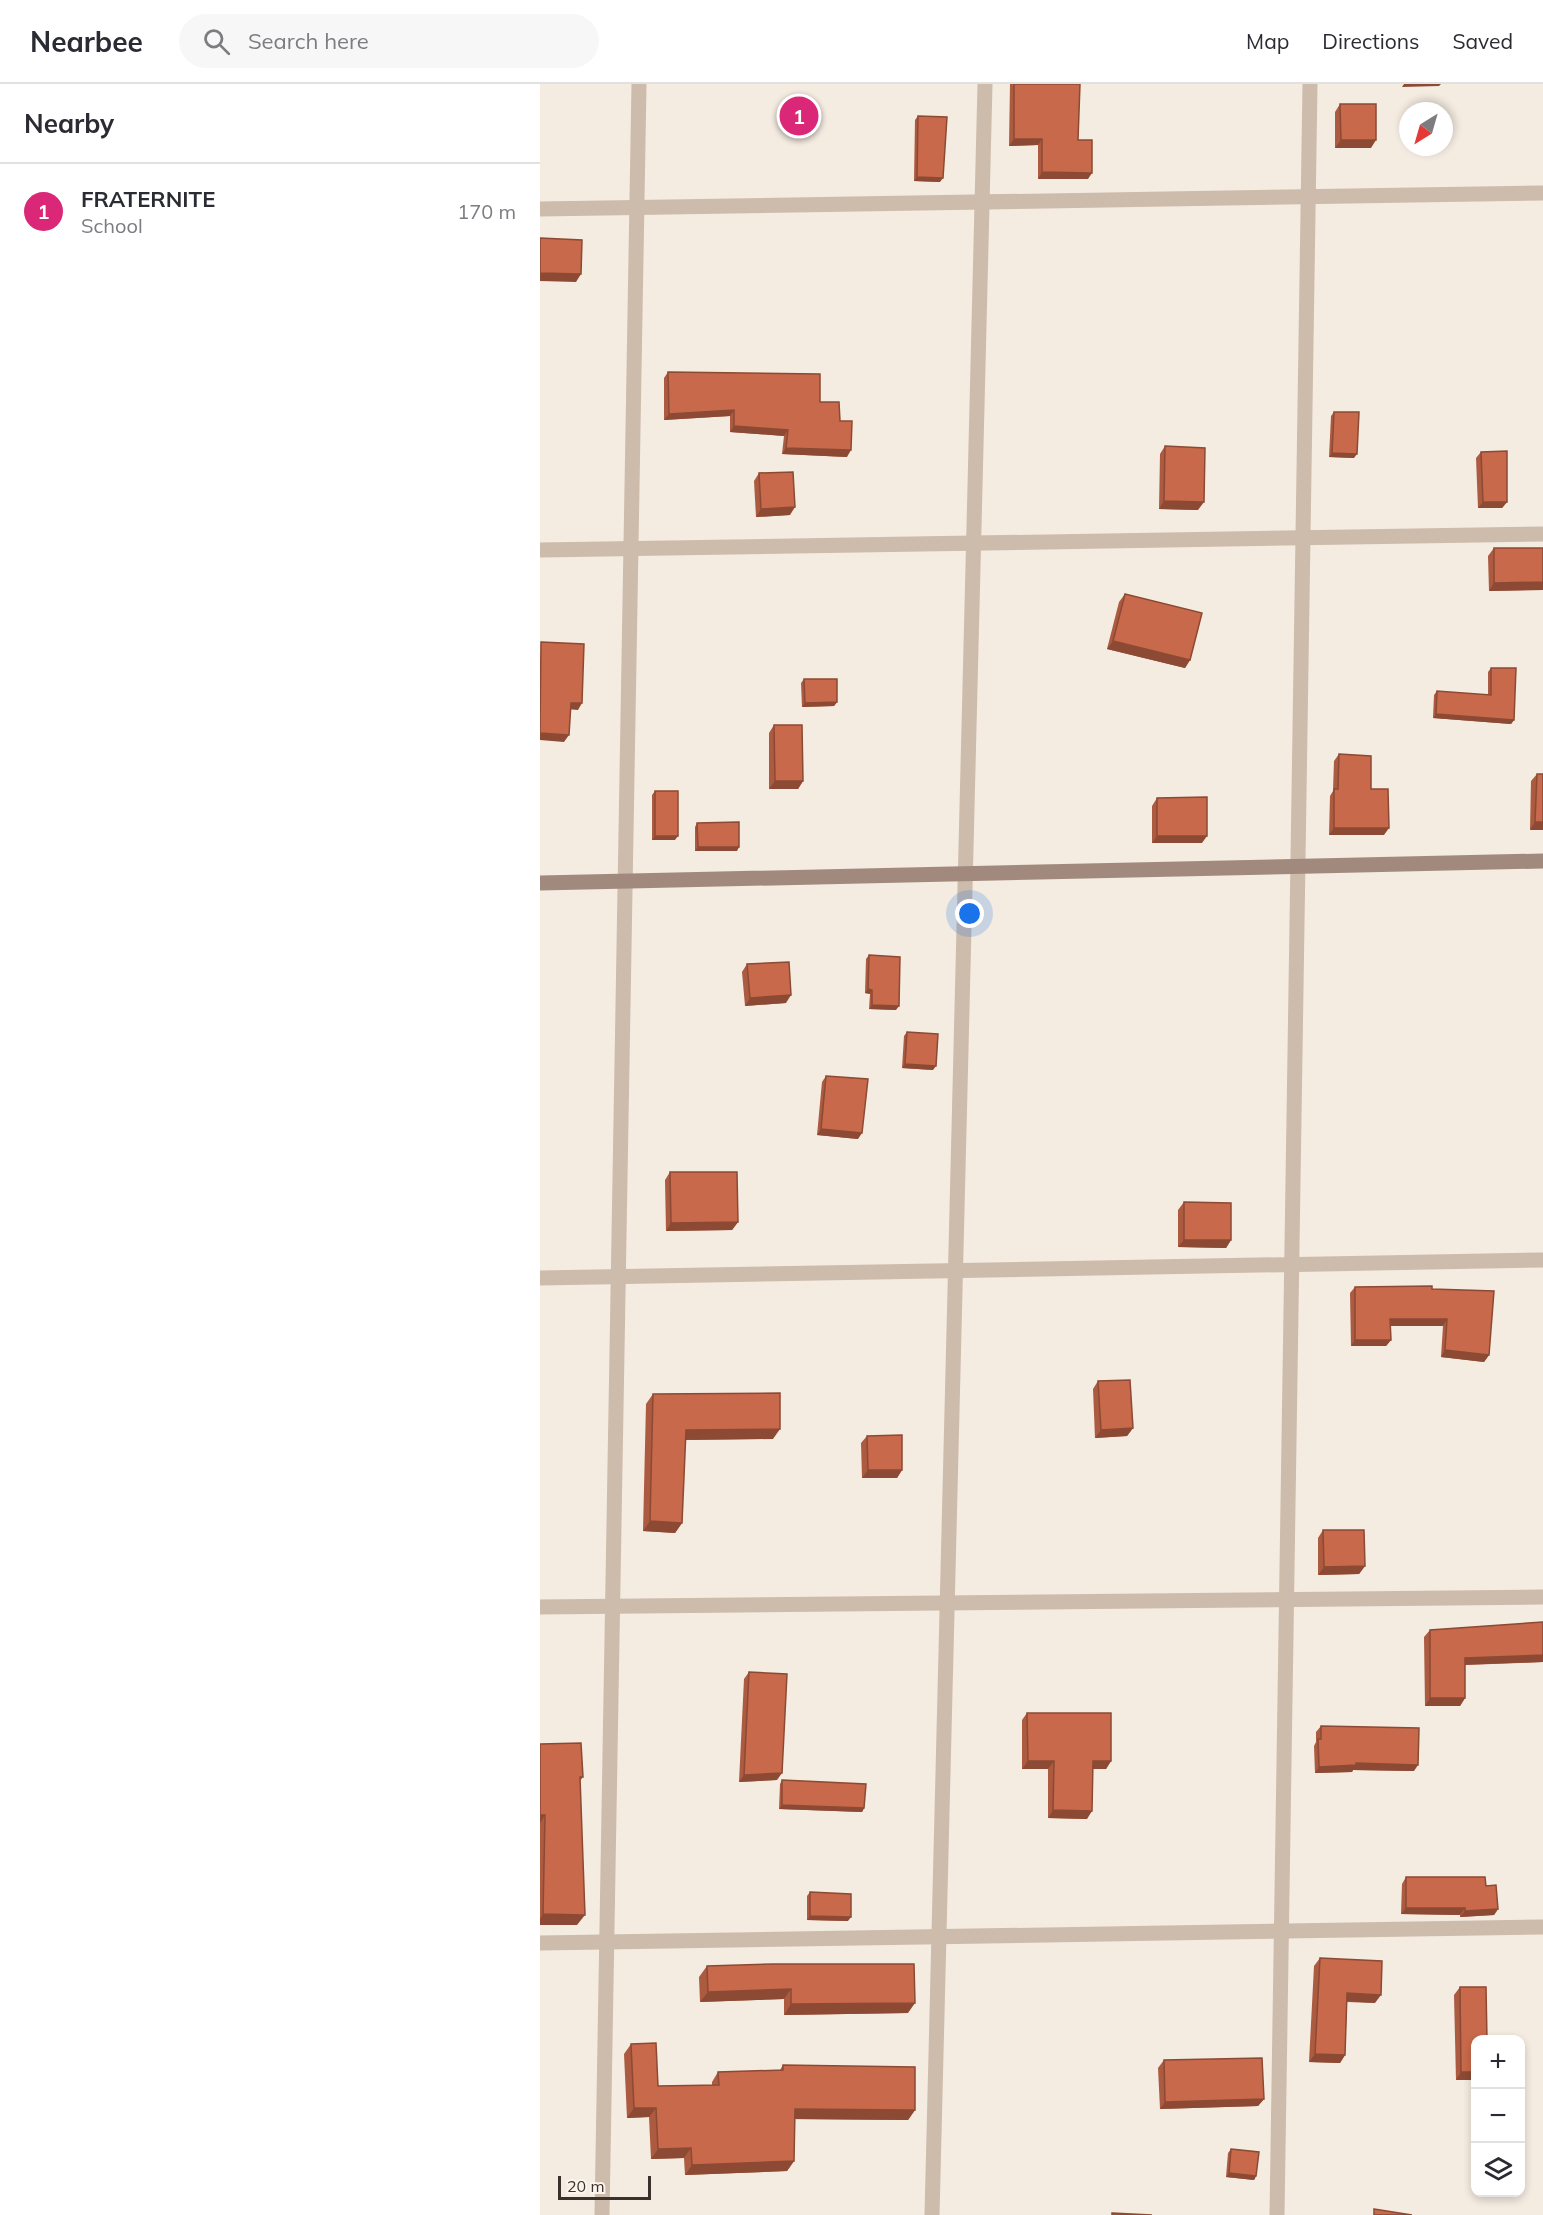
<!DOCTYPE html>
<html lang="en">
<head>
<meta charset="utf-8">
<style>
  :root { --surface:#fff; --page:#f7f7f7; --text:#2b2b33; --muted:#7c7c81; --line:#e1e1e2; --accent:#db2777 }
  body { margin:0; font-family:Mulish,sans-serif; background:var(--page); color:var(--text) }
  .controls { position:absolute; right:18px; bottom:18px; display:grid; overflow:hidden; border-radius:12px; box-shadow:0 3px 9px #0003 }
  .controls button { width:54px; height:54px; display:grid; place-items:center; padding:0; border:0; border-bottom:2px solid var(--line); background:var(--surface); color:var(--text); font:30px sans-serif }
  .compass { position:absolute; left:859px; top:18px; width:54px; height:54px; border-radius:50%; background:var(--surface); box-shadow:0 3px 9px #0003; rotate:217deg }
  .scale { position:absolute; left:18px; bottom:15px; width:93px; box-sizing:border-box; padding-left:6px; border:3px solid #3b302b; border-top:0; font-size:16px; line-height:21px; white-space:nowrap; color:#3b302b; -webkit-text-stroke:4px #fbf5ee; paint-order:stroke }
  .you { position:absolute; left:430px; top:830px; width:21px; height:21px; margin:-15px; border:4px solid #fff; border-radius:50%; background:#1a73e8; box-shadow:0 0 0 9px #1a73e833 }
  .badge { display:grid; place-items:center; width:39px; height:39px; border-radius:50%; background:var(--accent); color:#fff; font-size:20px; font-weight:700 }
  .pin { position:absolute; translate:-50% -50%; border:3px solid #fff; box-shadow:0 2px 6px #0006 }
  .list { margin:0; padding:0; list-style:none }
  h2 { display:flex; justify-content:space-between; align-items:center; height:78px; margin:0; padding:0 24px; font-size:26px }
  h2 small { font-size:20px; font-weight:400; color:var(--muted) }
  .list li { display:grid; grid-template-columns:39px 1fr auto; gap:18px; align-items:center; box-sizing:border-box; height:96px; padding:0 24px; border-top:2px solid var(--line) }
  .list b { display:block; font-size:22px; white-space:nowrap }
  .list p { margin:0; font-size:20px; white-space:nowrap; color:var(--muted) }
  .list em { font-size:20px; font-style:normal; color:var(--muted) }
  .icon { flex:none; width:33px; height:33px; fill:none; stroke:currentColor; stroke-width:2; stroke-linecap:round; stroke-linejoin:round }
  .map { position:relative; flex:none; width:1003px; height:2131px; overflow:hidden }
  header { display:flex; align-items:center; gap:36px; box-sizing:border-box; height:84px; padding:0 30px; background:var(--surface); border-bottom:2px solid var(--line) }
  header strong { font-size:28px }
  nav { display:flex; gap:33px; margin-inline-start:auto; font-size:21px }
  .search { width:420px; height:54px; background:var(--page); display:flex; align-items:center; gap:15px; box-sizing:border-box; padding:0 21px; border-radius:33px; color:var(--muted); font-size:22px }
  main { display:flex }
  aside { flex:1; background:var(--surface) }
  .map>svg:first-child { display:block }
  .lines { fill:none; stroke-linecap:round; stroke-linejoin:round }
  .minor { stroke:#cdbbac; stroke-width:15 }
  .secondary { stroke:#a18a7d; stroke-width:15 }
  .wall { fill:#ac5a40 }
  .shaded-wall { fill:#8c4a34 }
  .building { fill:#c8694b; stroke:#8c4a34; stroke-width:1.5 }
</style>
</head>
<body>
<header>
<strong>Nearbee</strong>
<div class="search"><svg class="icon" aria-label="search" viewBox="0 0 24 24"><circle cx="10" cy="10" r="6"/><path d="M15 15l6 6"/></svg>Search here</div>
<nav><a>Map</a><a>Directions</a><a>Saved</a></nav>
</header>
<main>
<aside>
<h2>Nearby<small></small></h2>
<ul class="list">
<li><span class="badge">1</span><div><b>FRATERNITE</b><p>School</p></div><em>170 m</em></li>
</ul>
</aside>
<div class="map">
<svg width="1003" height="2131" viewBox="0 0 1003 2131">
  <rect width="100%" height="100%" fill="#f4ebe1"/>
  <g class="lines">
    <!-- minor -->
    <g class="minor">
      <polyline points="0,125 1003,109"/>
      <polyline points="0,466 1003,450"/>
      <polyline points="0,1194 1003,1176"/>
      <polyline points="0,1523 1003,1513"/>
      <polyline points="0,1859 1003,1843"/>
      <polyline points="62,2131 99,0"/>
      <polyline points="392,2131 445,0"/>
      <polyline points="737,2131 770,0"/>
    </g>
    <!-- secondary -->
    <polyline class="secondary" points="0,799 1003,777"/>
  </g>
  <!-- wall -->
  <g class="wall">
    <polygon points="470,0 540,0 538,56 548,95 498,95 498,61 469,62"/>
    <polygon points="800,20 831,64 795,64 795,28"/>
    <polygon points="378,32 400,98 374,97 375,36"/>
    <polygon points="128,288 280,318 300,337 307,373 242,370 244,352 190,348 190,332 124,336 124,294"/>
    <polygon points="794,328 814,374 789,373 791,332"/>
    <polygon points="625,362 658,426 619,425 620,370"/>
    <polygon points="941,368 967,418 962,424 938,424 936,374"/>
    <polygon points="219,389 250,431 216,433 214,397"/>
    <polygon points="954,464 1003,464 1003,506 949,507 948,472"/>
    <polygon points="585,510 650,576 645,584 567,565 579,518"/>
    <polygon points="951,584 974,636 971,640 893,634 894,611 897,607 948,611 948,588"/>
    <polygon points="264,595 297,618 294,622 262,623 261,599"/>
    <polygon points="234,641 263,697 258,705 229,705 229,649"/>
    <polygon points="799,670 831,705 844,751 789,751 790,712 793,707 794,677"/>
    <polygon points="997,690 1003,690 1003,746 990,746 991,697"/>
    <polygon points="115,707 135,756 112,756 112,711"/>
    <polygon points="617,714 662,759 612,759 612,722"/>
    <polygon points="157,739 197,767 155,767 155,743"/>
    <polygon points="329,871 356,926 329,925 330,910 325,909 326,875"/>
    <polygon points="207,880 246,919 205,922 202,888"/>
    <polygon points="367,948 393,986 362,984 364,952"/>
    <polygon points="286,992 318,1055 277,1051 282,998"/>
    <polygon points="130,1088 198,1138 192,1146 126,1147 125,1096"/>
    <polygon points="644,1118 691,1156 686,1164 638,1163 638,1126"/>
    <polygon points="815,1203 892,1205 949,1271 944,1278 901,1273 903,1242 851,1242 851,1256 846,1262 811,1262 810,1209"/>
    <polygon points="558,1297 593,1344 587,1352 555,1354 553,1305"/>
    <polygon points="113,1310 233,1355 145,1356 142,1439 135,1449 103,1447 106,1320"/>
    <polygon points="327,1352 362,1386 357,1394 322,1394 321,1359"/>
    <polygon points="783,1446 825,1482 819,1490 778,1491 778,1454"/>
    <polygon points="1003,1538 1003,1578 925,1581 925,1614 920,1622 885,1622 884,1553 890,1546"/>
    <polygon points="209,1588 237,1696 199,1698 204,1595"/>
    <polygon points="487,1629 571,1677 566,1685 553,1685 547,1735 508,1734 508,1685 482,1685 482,1636"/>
    <polygon points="781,1642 874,1687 813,1686 812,1688 775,1689 774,1662 776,1658 776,1648"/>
    <polygon points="0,1660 43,1693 40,1697 37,1841 0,1841"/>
    <polygon points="242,1696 324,1724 322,1728 239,1725 240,1700"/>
    <polygon points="866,1793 946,1802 958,1825 954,1831 920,1833 920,1831 861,1830 862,1800"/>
    <polygon points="270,1808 308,1837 267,1836 267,1812"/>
    <polygon points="780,1874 835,1919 807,1918 805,1971 800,1979 769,1978 774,1882"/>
    <polygon points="167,1882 368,1929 244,1931 244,1915 160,1918 159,1893"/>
    <polygon points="920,1903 936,1956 936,1996 916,1996 914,1911"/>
    <polygon points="91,1960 118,2002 172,2001 172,1998 178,1988 240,1986 243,1981 375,2026 368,2036 255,2035 254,2077 247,2087 145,2091 144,2074 111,2075 109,2033 87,2034 84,1970"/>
    <polygon points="624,1976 724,2015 718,2022 620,2025 618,1984"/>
    <polygon points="691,2065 716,2092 714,2096 686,2093 688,2069"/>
  </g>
  <!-- shaded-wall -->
  <g class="shaded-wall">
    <polygon points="864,0 901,0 899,2 862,3"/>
    <polygon points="474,55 502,55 498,61 469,62"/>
    <polygon points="801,56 836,56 831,64 795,64"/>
    <polygon points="502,88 552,89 548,95 498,95"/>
    <polygon points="377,93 403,94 400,98 374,97"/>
    <polygon points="0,189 41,190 36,198 0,197"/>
    <polygon points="194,326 190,332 124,336 129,330"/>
    <polygon points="194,342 248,346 244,352 190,348"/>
    <polygon points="246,364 311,366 307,373 242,370"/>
    <polygon points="792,369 817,370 814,374 789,373"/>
    <polygon points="624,417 664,418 658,426 619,425"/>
    <polygon points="943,418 967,418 962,424 938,424"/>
    <polygon points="255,423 250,431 216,433 221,425"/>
    <polygon points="1003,498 1003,506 949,507 954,499"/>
    <polygon points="573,557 650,576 645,584 567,565"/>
    <polygon points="297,618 294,622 262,623 265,619"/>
    <polygon points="31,619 42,619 38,626 26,625"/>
    <polygon points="896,630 974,636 971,640 893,634"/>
    <polygon points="0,649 29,651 24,658 0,656"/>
    <polygon points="235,697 263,697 258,705 229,705"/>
    <polygon points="995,738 1003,738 1003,746 990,746"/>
    <polygon points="794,744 849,744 844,751 789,751"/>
    <polygon points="115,752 138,752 135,756 112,756"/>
    <polygon points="617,752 667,752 662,759 612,759"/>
    <polygon points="158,763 199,763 197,767 155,767"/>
    <polygon points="328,905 332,906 330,910 325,909"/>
    <polygon points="251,911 246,919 205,922 210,914"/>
    <polygon points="332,921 359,922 356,926 329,925"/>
    <polygon points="365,980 396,982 393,986 362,984"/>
    <polygon points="281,1045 322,1049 318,1055 277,1051"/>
    <polygon points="198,1138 192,1146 126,1147 131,1139"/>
    <polygon points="644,1156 691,1156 686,1164 638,1163"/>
    <polygon points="850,1235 907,1235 903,1242 846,1242"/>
    <polygon points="815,1256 851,1256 846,1262 811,1262"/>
    <polygon points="905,1266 949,1271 944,1278 901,1273"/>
    <polygon points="593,1344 587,1352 555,1354 561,1346"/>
    <polygon points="240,1345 233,1355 139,1356 146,1346"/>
    <polygon points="328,1386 362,1386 357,1394 322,1394"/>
    <polygon points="110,1437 142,1439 135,1449 103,1447"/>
    <polygon points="825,1482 819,1490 778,1491 784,1483"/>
    <polygon points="1003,1571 1003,1578 920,1581 925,1574"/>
    <polygon points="890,1614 925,1614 920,1622 885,1622"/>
    <polygon points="488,1677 514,1677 508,1685 482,1685"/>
    <polygon points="553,1677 571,1677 566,1685 547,1685"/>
    <polygon points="816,1679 878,1681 874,1687 813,1686 812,1688 775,1689 779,1683"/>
    <polygon points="242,1689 237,1696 199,1698 204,1691"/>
    <polygon points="242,1721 324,1724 322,1728 239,1725"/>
    <polygon points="513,1726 552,1727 547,1735 508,1734"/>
    <polygon points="0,1731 5,1731 0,1739"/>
    <polygon points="866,1824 925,1824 920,1831 861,1830"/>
    <polygon points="958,1825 954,1831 920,1833 925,1827"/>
    <polygon points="3,1830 45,1831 37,1841 0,1841 0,1835"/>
    <polygon points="270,1832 311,1833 308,1837 267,1836"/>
    <polygon points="251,1905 244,1915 160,1918 168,1908"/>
    <polygon points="807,1909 841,1911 835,1919 802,1917"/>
    <polygon points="375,1919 368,1929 244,1931 251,1920"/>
    <polygon points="775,1970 805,1971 800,1979 769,1978"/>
    <polygon points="921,1988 936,1988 936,1996 916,1996"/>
    <polygon points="724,2015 718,2022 620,2025 625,2018"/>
    <polygon points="94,2024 116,2024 109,2033 87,2034"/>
    <polygon points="255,2025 375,2026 368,2036 248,2035"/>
    <polygon points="151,2064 144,2074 111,2075 118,2065"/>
    <polygon points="254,2077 247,2087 145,2091 152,2081"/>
    <polygon points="689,2089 716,2092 714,2096 686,2093"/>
  </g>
  <!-- building -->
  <g class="building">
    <polygon points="474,0 540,0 538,56 552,56 552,89 502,88 502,55 474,55"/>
    <polygon points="800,20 836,20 836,56 801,56"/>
    <polygon points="378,32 407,33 403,94 377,93"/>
    <polygon points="0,154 42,156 41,190 0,189"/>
    <polygon points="128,288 280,290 280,318 299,318 300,337 312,337 311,366 246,364 248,346 194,342 194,326 129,330"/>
    <polygon points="794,328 819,328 817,370 792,369"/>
    <polygon points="625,362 665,364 664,418 624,417"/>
    <polygon points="967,367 967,418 943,418 941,368"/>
    <polygon points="253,388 255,423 221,425 219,389"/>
    <polygon points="954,464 1003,464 1003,498 954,499"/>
    <polygon points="585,510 662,529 650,576 573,557"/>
    <polygon points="1,558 44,560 42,619 31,619 29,651 0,649"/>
    <polygon points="951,584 976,584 974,636 896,630 897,607 951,611"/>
    <polygon points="264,595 297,595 297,618 265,619"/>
    <polygon points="234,641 262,641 263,697 235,697"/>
    <polygon points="799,670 831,672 831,705 848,705 849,744 794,744 794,705 798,705"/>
    <polygon points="997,690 1003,690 1003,738 995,738"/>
    <rect x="115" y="707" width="23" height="45"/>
    <polygon points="667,713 667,752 617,752 617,714"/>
    <polygon points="199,738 199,763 158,763 157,739"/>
    <polygon points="329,871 360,873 359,922 332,921 332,906 328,905"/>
    <polygon points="249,878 251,911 210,914 207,880"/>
    <polygon points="367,948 398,950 396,982 365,980"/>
    <polygon points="286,992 328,995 322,1049 281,1045"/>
    <polygon points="130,1088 197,1088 198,1138 131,1139"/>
    <polygon points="644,1118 691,1119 691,1156 644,1156"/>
    <polygon points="892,1202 892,1205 954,1207 949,1271 905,1266 907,1235 850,1235 851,1256 815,1256 815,1203"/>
    <polygon points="590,1296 593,1344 561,1346 558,1297"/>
    <polygon points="240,1309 240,1345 146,1346 142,1439 110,1437 113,1310"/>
    <polygon points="362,1351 362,1386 328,1386 327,1352"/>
    <polygon points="783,1446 824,1446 825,1482 784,1483"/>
    <polygon points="1003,1538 1003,1571 925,1574 925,1614 890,1614 890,1546"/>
    <polygon points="209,1588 247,1590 242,1689 204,1691"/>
    <polygon points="487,1629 571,1629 571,1677 553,1677 552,1727 513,1726 514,1677 488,1677"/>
    <polygon points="781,1642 879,1644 878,1681 816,1679 816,1681 779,1683 778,1655 781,1655"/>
    <polygon points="41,1659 43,1693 40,1693 45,1831 3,1830 5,1731 0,1731 0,1660"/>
    <polygon points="242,1696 326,1700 324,1724 242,1721"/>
    <polygon points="866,1793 945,1793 946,1802 956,1801 958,1825 925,1827 925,1824 866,1824"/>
    <polygon points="270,1808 311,1810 311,1833 270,1832"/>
    <polygon points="780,1874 842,1877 841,1911 807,1909 805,1971 775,1970"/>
    <polygon points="233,1880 374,1880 375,1919 251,1920 251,1905 168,1908 167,1882"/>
    <polygon points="920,1903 946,1903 947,1956 936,1956 936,1988 921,1988"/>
    <polygon points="116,1959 118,2002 179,2001 178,1988 243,1986 243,1981 375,1983 375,2026 255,2025 254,2077 152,2081 151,2064 118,2065 116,2024 94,2024 91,1960"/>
    <polygon points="722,1974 724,2015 625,2018 624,1976"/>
    <polygon points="691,2065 719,2068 716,2092 689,2089"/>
    <polygon points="834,2125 872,2131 834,2131"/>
    <polygon points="572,2129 612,2131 572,2131"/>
  </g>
</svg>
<div class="controls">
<button>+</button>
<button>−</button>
<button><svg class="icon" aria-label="layers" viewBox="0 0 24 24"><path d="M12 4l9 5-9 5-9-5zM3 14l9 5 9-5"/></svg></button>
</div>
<svg class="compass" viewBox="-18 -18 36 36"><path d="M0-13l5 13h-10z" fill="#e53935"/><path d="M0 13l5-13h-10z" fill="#7c7c81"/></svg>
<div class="scale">20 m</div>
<div class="you"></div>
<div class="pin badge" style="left:259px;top:32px">1</div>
</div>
</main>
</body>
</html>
